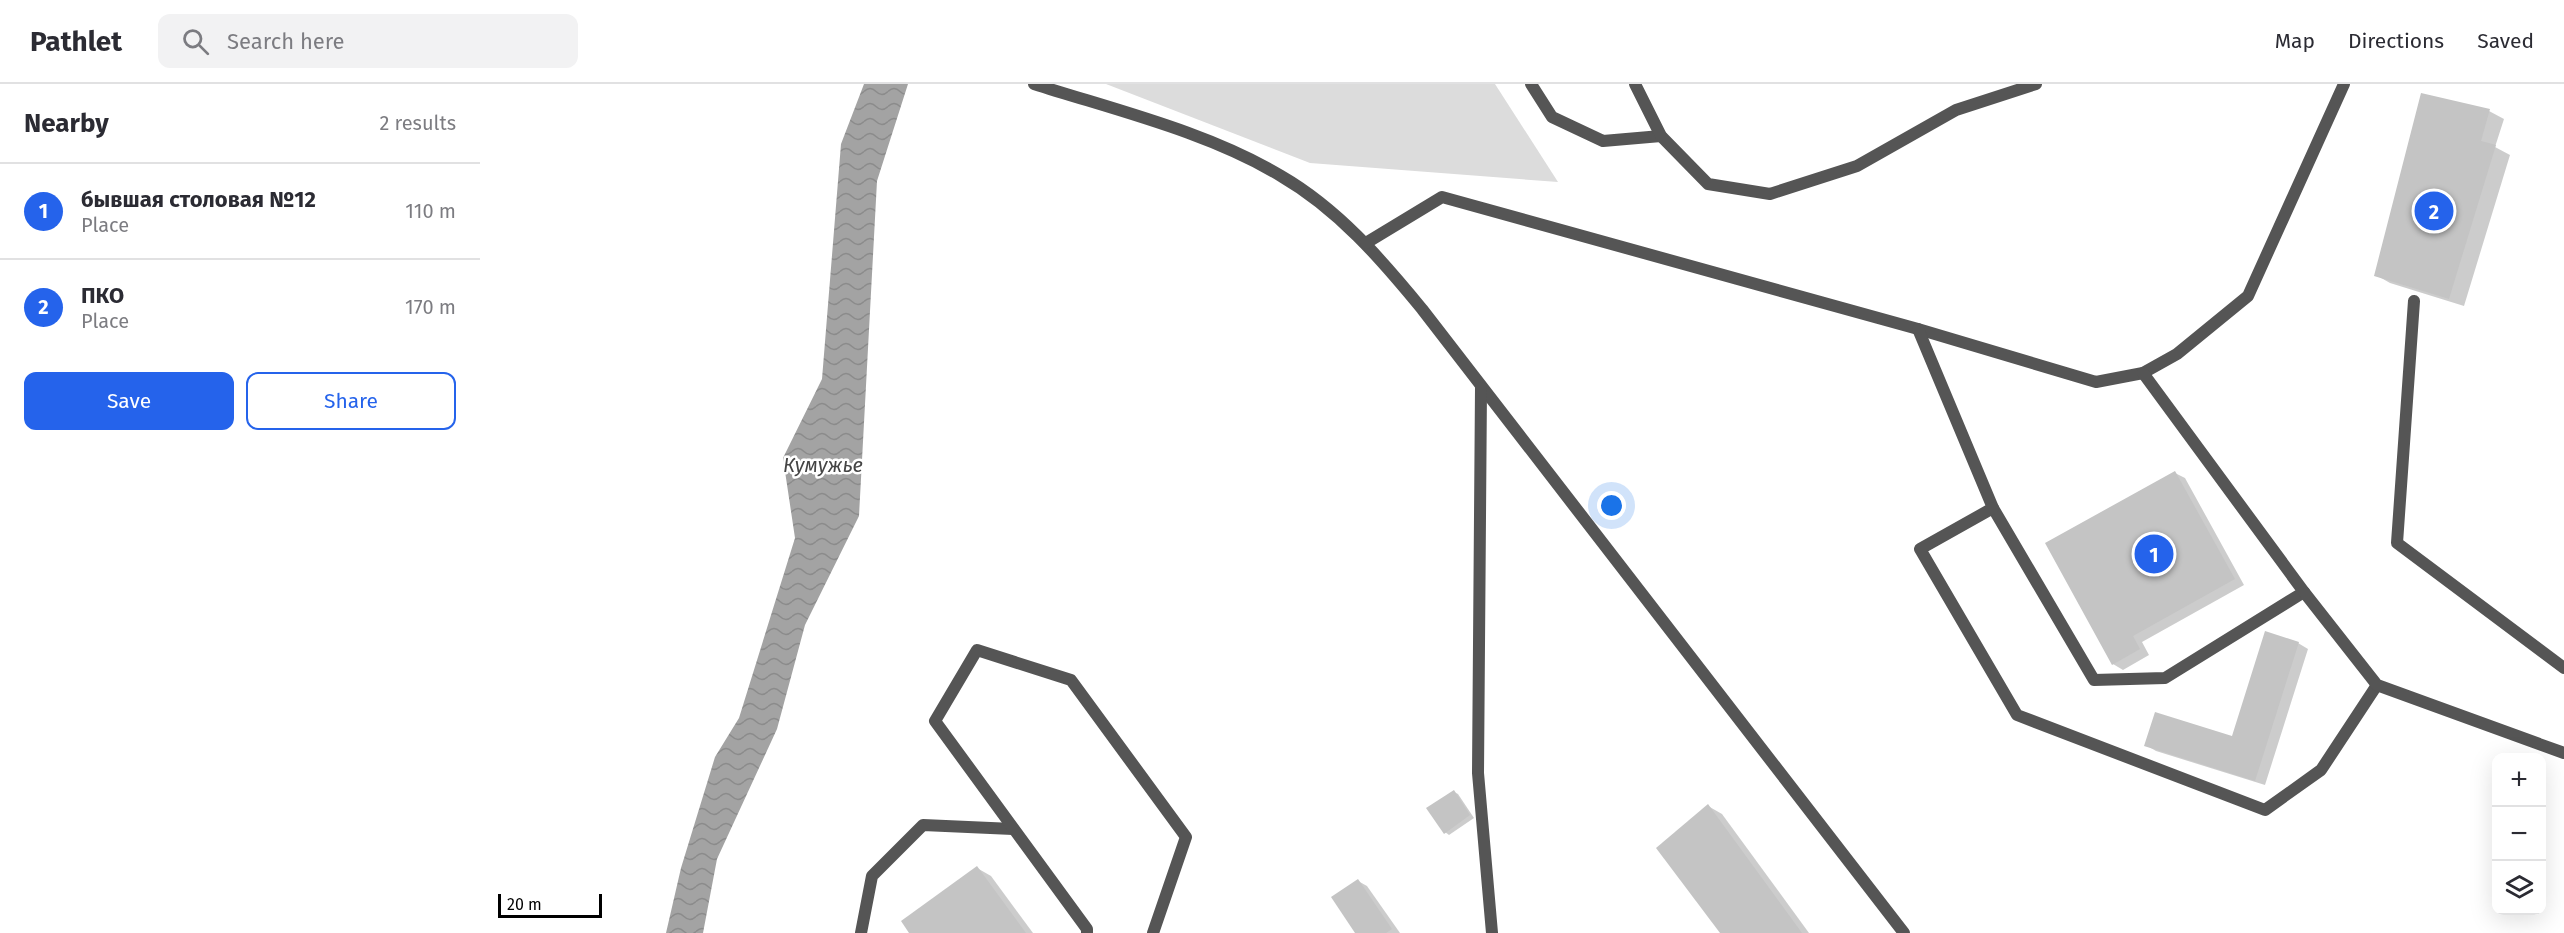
<!DOCTYPE html>
<html lang="en">
<head>
<meta charset="utf-8">
<style>
  :root { --surface:#fff; --page:#f2f2f3; --text:#2b2b33; --muted:#7c7c81; --line:#e1e1e2; --accent:#2563eb }
  body { margin:0; font-family:"Fira Sans",sans-serif; background:var(--page); color:var(--text) }
  .controls { position:absolute; right:18px; bottom:18px; display:grid; overflow:hidden; border-radius:12px; box-shadow:0 6px 24px #0002 }
  .controls button { width:54px; height:54px; display:grid; place-items:center; padding:0; border:0; border-bottom:2px solid var(--line); background:var(--surface); color:var(--text); font:30px sans-serif }
  .scale { position:absolute; left:18px; bottom:15px; width:104px; box-sizing:border-box; padding-left:6px; border:3px solid #000; border-top:0; font-size:16px; line-height:21px; white-space:nowrap; color:#000; -webkit-text-stroke:4px #fff; paint-order:stroke }
  .you { position:absolute; left:1132px; top:422px; width:21px; height:21px; margin:-15px; border:4px solid #fff; border-radius:50%; background:#1a73e8; box-shadow:0 0 0 9px #1a73e833 }
  .badge { display:grid; place-items:center; width:39px; height:39px; border-radius:50%; background:var(--accent); color:#fff; font-size:20px; font-weight:700 }
  .pin { position:absolute; translate:-50% -50%; border:3px solid #fff; box-shadow:0 2px 6px #0006 }
  .list { margin:0; padding:0; list-style:none }
  h2 { display:flex; justify-content:space-between; align-items:center; height:78px; margin:0; padding:0 24px; font-size:26px }
  h2 small { font-size:20px; font-weight:400; color:var(--muted) }
  .list li { display:grid; grid-template-columns:39px 1fr auto; gap:18px; align-items:center; box-sizing:border-box; height:96px; padding:0 24px; border-top:2px solid var(--line) }
  .list b { display:block; font-size:22px; white-space:nowrap }
  .list p { margin:0; font-size:20px; white-space:nowrap; color:var(--muted) }
  .list em { font-size:20px; font-style:normal; color:var(--muted) }
  .actions { display:flex; gap:12px; padding:18px 24px }
  .actions a { flex:1; padding:14px 0; border:2px solid var(--accent); border-radius:12px; text-align:center; font-size:21px; color:var(--accent) }
  .actions .main { background:var(--accent); color:#fff }
  .icon { flex:none; width:33px; height:33px; fill:none; stroke:currentColor; stroke-width:2; stroke-linecap:round; stroke-linejoin:round }
  .map { position:relative; flex:none; width:2084px; height:849px; overflow:hidden }
  header { display:flex; align-items:center; gap:36px; box-sizing:border-box; height:84px; padding:0 30px; background:var(--surface); border-bottom:2px solid var(--line) }
  header strong { font-size:28px }
  nav { display:flex; gap:33px; margin-inline-start:auto; font-size:21px }
  .search { width:420px; height:54px; background:var(--page); display:flex; align-items:center; gap:15px; box-sizing:border-box; padding:0 21px; border-radius:12px; color:var(--muted); font-size:22px }
  main { display:flex }
  aside { flex:1; background:var(--surface) }
  .map>svg:first-child { display:block }
  .grass { fill:#dcdcdc }
  .water { fill:url(#water-waves) }
  .shadow { fill:#0003 }
  .building { fill:#c4c4c4 }
  .lines { fill:none; stroke-linecap:round; stroke-linejoin:round }
  .service { stroke:#555; stroke-width:12 }
  .labels { text-anchor:middle; stroke-width:5; stroke-linejoin:round; paint-order:stroke }
  .water-label { font-size:20px; font-style:italic; fill:#444; stroke:#fff }
</style>
</head>
<body>
<header>
<strong>Pathlet</strong>
<div class="search"><svg class="icon" aria-label="search" viewBox="0 0 24 24"><circle cx="10" cy="10" r="6"/><path d="M15 15l6 6"/></svg>Search here</div>
<nav><a>Map</a><a>Directions</a><a>Saved</a></nav>
</header>
<main>
<aside>
<h2>Nearby<small>2 results</small></h2>
<ul class="list">
<li><span class="badge">1</span><div><b>бывшая столовая №12</b><p>Place</p></div><em>110 m</em></li>
<li><span class="badge">2</span><div><b>ПКО</b><p>Place</p></div><em>170 m</em></li>
</ul>
<div class="actions"><a class="main">Save</a><a>Share</a></div>
</aside>
<div class="map">
<svg width="2084" height="849" viewBox="0 0 2084 849">
  <defs>
    <pattern id="water-waves" width="16" height="10" patternUnits="userSpaceOnUse" patternTransform="scale(1.5)"><rect width="16" height="10" fill="#a3a3a3"/><path d="M0 5q4-4 8 0t8 0" fill="none" stroke="#8b8b8b"/></pattern>
  </defs>
  <rect width="100%" height="100%" fill="#fff"/>
  <!-- grass -->
  <polygon class="grass" points="626,0 1015,0 1078,98 830,79"/>
  <!-- water -->
  <polygon class="water" points="384,0 428,0 397,97 379,432 325,541 297,645 237,775 223,849 186,849 201,784 235,673 259,634 315,454 303,374 342,295 361,60"/>
  <!-- shadow -->
  <g class="shadow">
    <polygon points="2009,27 2024,35 2015,63 2030,71 1984,222 1910,199 1896,191"/>
    <polygon points="1695,389 1705,394 1764,501 1662,558 1669,571 1643,586 1633,580"/>
    <polygon points="1818,559 1828,565 1785,701 1676,667 1666,661 1753,654"/>
    <polygon points="974,708 978,710 994,734 969,751 965,748"/>
    <polygon points="1228,722 1242,730 1329,849 1241,849"/>
    <polygon points="497,784 511,792 553,849 431,849"/>
    <polygon points="878,797 887,802 920,849 877,849"/>
  </g>
  <!-- building -->
  <g class="building">
    <polygon points="1941,9 2010,25 2001,57 2016,61 1969,215 1894,192"/>
    <polygon points="1695,387 1755,495 1653,552 1660,565 1632,581 1565,459"/>
    <polygon points="1785,547 1819,558 1775,697 1664,662 1675,628 1752,652"/>
    <polygon points="974,706 990,731 964,750 946,724"/>
    <polygon points="1228,720 1322,849 1240,849 1176,764"/>
    <polygon points="497,782 546,849 429,849 421,837"/>
    <polygon points="878,795 912,845 906,849 875,849 851,813"/>
  </g>
  <g class="lines">
    <!-- service -->
    <g class="service">
      <path d="M554,0C635,26 728,48 801,92C858,125 901,175 942,225L1424,849"/>
      <polyline points="1051,0 1072,33 1123,57 1181,52"/>
      <polyline points="1155,0 1181,52 1228,100 1290,110 1377,82 1476,26 1556,0"/>
      <polyline points="886,159 962,113 1438,245 1616,298 1663,289 1697,270 1768,212 1864,0"/>
      <polyline points="1934,217 1917,459 2084,584"/>
      <polyline points="1438,245 1513,424 1614,596 1685,594 1824,508 1663,289"/>
      <polyline points="1001,304 998,689 1012,849"/>
      <polyline points="1513,424 1440,465 1537,631 1785,726 1841,686 1897,601"/>
      <polyline points="1824,508 1897,601 2084,669"/>
      <polyline points="381,849 392,792 443,741 533,745"/>
      <polyline points="607,849 607,845 455,637 497,566 591,596 706,753 673,849"/>
    </g>
  </g>
  <g class="labels">
    <!-- water labels -->
    <g class="water-label">
      <text x="343" y="388">Кумужье</text>
    </g>
  </g>
</svg>
<div class="controls">
<button>+</button>
<button>−</button>
<button><svg class="icon" aria-label="layers" viewBox="0 0 24 24"><path d="M12 4l9 5-9 5-9-5zM3 14l9 5 9-5"/></svg></button>
</div>
<div class="scale">20 m</div>
<div class="you"></div>
<div class="pin badge" style="left:1674px;top:470px">1</div>
<div class="pin badge" style="left:1954px;top:127px">2</div>
</div>
</main>
</body>
</html>
